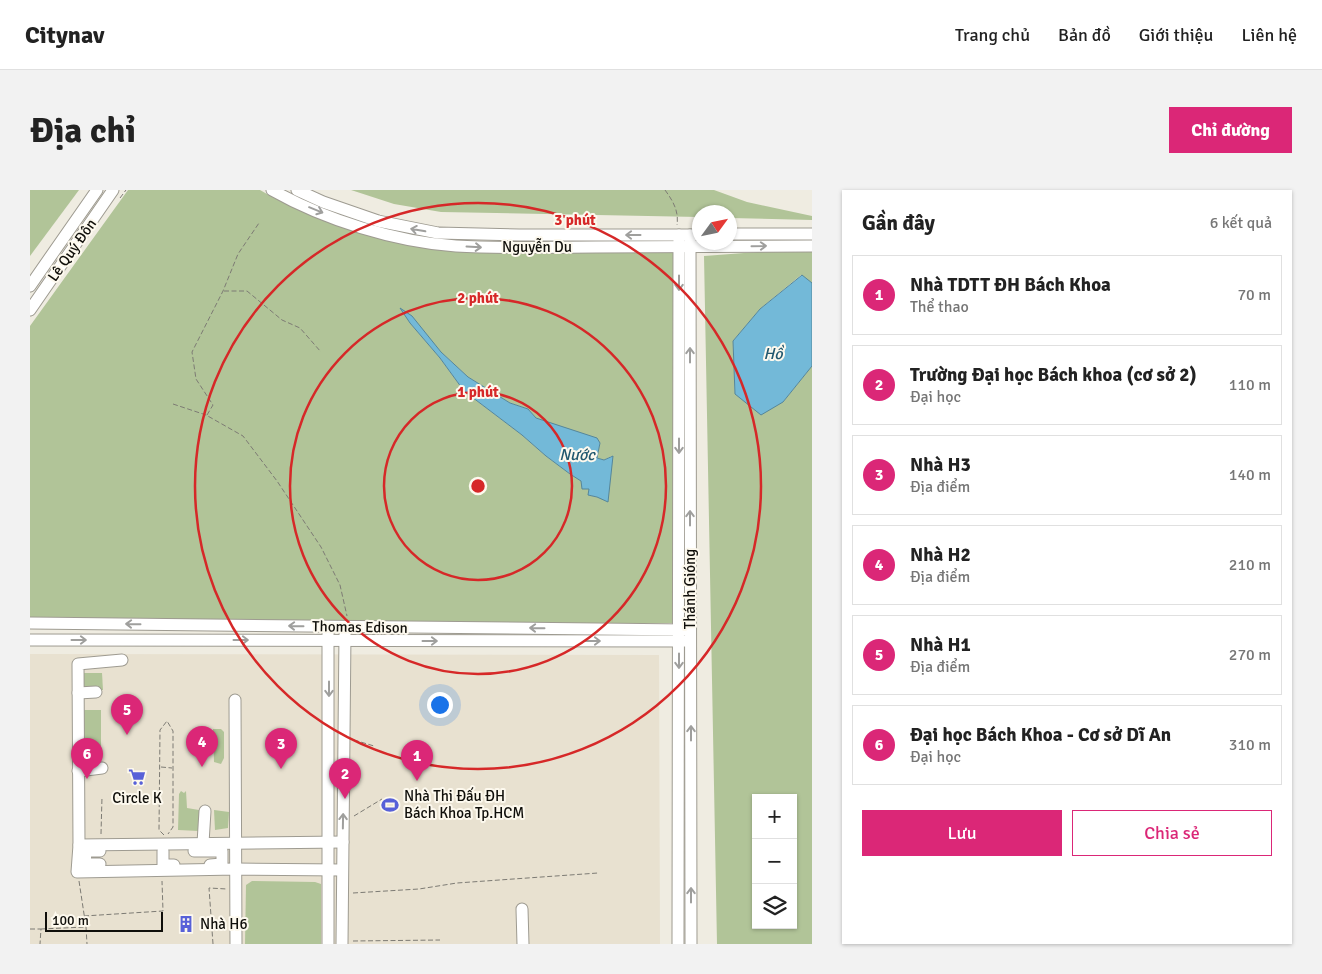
<!DOCTYPE html>
<html lang="vi">
<head>
<meta charset="utf-8">
<style>
  :root { --surface:#fff; --page:#f2f2f2; --text:#222; --muted:#767676; --line:#e0e0e0; --accent:#db2777 }
  body { margin:0; font-family:Signika,sans-serif; background:var(--page); color:var(--text) }
  .controls { position:absolute; right:15px; bottom:15px; display:grid; overflow:hidden; border-radius:0px; box-shadow:0 1px 4px #0004 }
  .controls button { width:45px; height:45px; display:grid; place-items:center; padding:0; border:0; border-bottom:1px solid var(--line); background:var(--surface); color:var(--text); font:25px sans-serif }
  .compass { position:absolute; left:662px; top:15px; width:45px; height:45px; border-radius:50%; background:var(--surface); box-shadow:0 1px 4px #0004; rotate:57deg }
  .scale { position:absolute; left:15px; bottom:12px; width:118px; box-sizing:border-box; padding-left:5px; border:2px solid #0f0e0a; border-top:0; font-size:14px; line-height:18px; white-space:nowrap; color:#0f0e0a; -webkit-text-stroke:4px #fdf9ee; paint-order:stroke }
  .you { position:absolute; left:409px; top:514px; width:18px; height:18px; margin:-12px; border:4px solid #fff; border-radius:50%; background:#1a73e8; box-shadow:0 0 0 8px #1a73e833 }
  .badge { display:grid; place-items:center; width:32px; height:32px; border-radius:50%; background:var(--accent); color:#fff; font-size:16px; font-weight:700 }
  .pin { position:absolute; translate:-50% -41px; filter:drop-shadow(0 1px 2px #0008) }
  .pin::after { content:''; position:absolute; top:26px; width:18px; height:15px; background:inherit; clip-path:polygon(0 0,100% 0,50% 100%) }
  .list { margin:0; padding:0; list-style:none }
  h2 { display:flex; justify-content:space-between; align-items:center; height:65px; margin:0; padding:0 20px; font-size:21px }
  h2 small { font-size:16px; font-weight:400; color:var(--muted) }
  .list li { display:grid; grid-template-columns:32px 1fr auto; gap:15px; align-items:center; box-sizing:border-box; height:80px; margin:0 10px 10px; padding:0 10px; border:1px solid var(--line); border-radius:0px }
  .list b { display:block; font-size:19px; white-space:nowrap }
  .list p { margin:0; font-size:16px; white-space:nowrap; color:var(--muted) }
  .list em { font-size:16px; font-style:normal; color:var(--muted) }
  .actions { display:flex; gap:10px; padding:15px 20px }
  .actions a { flex:1; padding:11px 0; border:1px solid var(--accent); border-radius:0px; text-align:center; font-size:18px; color:var(--accent) }
  .actions .main { background:var(--accent); color:#fff }
  .icon { flex:none; width:28px; height:28px; fill:none; stroke:currentColor; stroke-width:2; stroke-linecap:round; stroke-linejoin:round }
  .map { position:relative; flex:none; width:782px; height:754px; overflow:hidden; border-radius:0px }
  header { display:flex; align-items:center; gap:30px; box-sizing:border-box; height:70px; padding:0 25px; background:var(--surface); border-bottom:1px solid var(--line) }
  header strong { font-size:24px }
  nav { display:flex; gap:28px; margin-inline-start:auto; font-size:18px }
  .intro { display:flex; align-items:center; justify-content:space-between; box-sizing:border-box; height:120px; padding:0 30px }
  h1 { margin:0; font-size:35px }
  .button { padding:12px 22px; border-radius:0px; background:var(--accent); color:#fff; font-size:18px; font-weight:700 }
  main { display:flex; gap:30px; padding:0 30px }
  aside { flex:1; background:var(--surface); border-radius:0px; box-shadow:0 1px 4px #0004 }
  .map>svg:first-child { display:block }
  .built { fill:#e8e1d0 }
  .green { fill:#b1c498; fill-rule:evenodd }
  .water { fill:#73b9d8; stroke:#55869a }
  .lines { fill:none; stroke-linecap:round; stroke-linejoin:round }
  .minor-casing { stroke:#9e9b91; stroke-width:13 }
  .path { stroke:#7d7b74; stroke-width:1; stroke-dasharray:5 2.5; stroke-linecap:butt }
  .minor { stroke:#fff; stroke-width:11 }
  .oneway { stroke:#9f9f9d }
  .ring { fill:none; stroke:#d62828; stroke-width:2.5 }
  .labels { text-anchor:middle; stroke-width:4; stroke-linejoin:round; paint-order:stroke }
  .street-label { font-size:15px; fill:#0f0e0a; stroke:#fdf9ee }
  .poi-label { font-size:15px; fill:#0f0e0a; stroke:#fdf9ee; text-anchor:start }
  .water-label { font-size:16px; font-style:italic; fill:#21586f; stroke:#fdf9ee }
  .centre { fill:#d62828; stroke:#fdf9ee; stroke-width:2.5 }
  .ring-label { font-size:15px; text-anchor:middle; font-weight:bold; fill:#d62828; stroke:#fdf9ee; stroke-width:4; stroke-linejoin:round; paint-order:stroke }
</style>
</head>
<body>
<header>
<strong>Citynav</strong>
<nav><a>Trang chủ</a><a>Bản đồ</a><a>Giới thiệu</a><a>Liên hệ</a></nav>
</header>
<div class="intro"><h1>Địa chỉ</h1><a class="button">Chỉ đường</a></div>
<main>
<div class="map">
<svg width="782" height="754" viewBox="0 0 782 754">
  <rect width="100%" height="100%" fill="#efece1"/>
  <!-- built -->
  <polygon class="built" points="0,464 629,465 630,754 0,754"/>
  <!-- green -->
  <g class="green">
    <polygon points="0,0 49,0 0,66"/>
    <path d="M98,0H230L244,8L314,36L368,53L427,62H647L644,433L405,434L0,428V136ZM371,119L411,162L438,187L480,213L498,219L506,228L570,253L567,268L574,270L582,266L567,307L559,305V299L552,291L540,284L516,266L492,245L434,201L410,168L380,133Z"/>
    <polygon points="321,0 684,0 717,12 782,26 782,30 700,28 699,22 669,22 669,27 411,22 364,14"/>
    <path d="M782,58V93L771,85L730,119L703,151L705,203L753,212L782,176V754H687L674,66ZM726,608H763V735H726Z"/>
    <polygon points="52,483 72,483 73,500 52,500"/>
    <polygon points="54,520 71,520 71,568 55,568 54,566"/>
    <polygon points="183,539 191,539 194,542 194,568 191,574 184,572"/>
    <polygon points="151,601 154,603 156,601 157,618 169,620 169,641 148,640 149,604"/>
    <polygon points="184,620 199,622 198,638 185,640"/>
    <polygon points="222,691 285,692 291,694 291,754 215,754 216,695"/>
  </g>
  <!-- water -->
  <g class="water">
    <polygon points="772,85 782,93 782,176 753,212 731,225 705,204 703,151 730,119"/>
    <polygon points="370,118 382,126 411,162 438,187 480,213 498,219 506,228 567,248 570,253 567,268 574,270 583,266 578,312 567,307 558,305 559,299 552,299 551,291 540,284 516,266 492,245 434,201 410,168 380,133"/>
  </g>
  <g class="lines">
    <!-- minor casing -->
    <g class="minor-casing">
      <g id="minor">
        <path d="M242,0C295,30 366,52 426,56C472,59 519,57 566,57C638,57 710,56 782,56"/>
        <polyline points="267,0 293,12 348,31 408,43 489,45 669,45"/>
        <polyline points="699,44 782,44"/>
        <polyline points="660,45 661,754"/>
        <polyline points="0,96 67,0"/>
        <polyline points="0,120 83,0"/>
        <polyline points="0,433 656,440"/>
        <polyline points="0,450 656,451"/>
        <polyline points="48,503 66,502"/>
        <polyline points="205,510 206,754"/>
        <polyline points="48,581 72,578"/>
        <polyline points="173,653 175,621"/>
        <polyline points="49,655 48,474 92,470"/>
        <polyline points="133,661 133,675 144,675"/>
        <polyline points="164,661 192,661 192,674 180,675"/>
        <polyline points="70,674 55,674 56,661 70,661"/>
        <polyline points="312,680 206,679 47,682 49,655 313,652"/>
        <polyline points="492,719 493,754"/>
        <polyline points="298,754 298,443"/>
        <polyline points="312,754 315,443"/>
        <polyline points="648,754 649,45"/>
      </g>
    </g>
    <!-- path -->
    <g class="path">
      <path d="M635,0C643,11 649,21 647,35"/>
      <polyline points="90,8 96,0"/>
      <polyline points="194,101 217,101 252,130 270,138 291,162"/>
      <polyline points="143,214 176,225 213,246 247,291 291,357 310,395 317,426"/>
      <polyline points="177,225 183,215 166,189 162,162 193,101 208,64 229,33"/>
      <polyline points="324,550 344,556"/>
      <polyline points="131,577 142,578"/>
      <polyline points="324,626 352,609"/>
      <polyline points="71,644 72,607"/>
      <polyline points="134,645 129,640 130,540 137,531 143,541 143,637 138,644"/>
      <polyline points="49,691 56,737"/>
      <polyline points="323,703 389,699 427,693 568,683"/>
      <polyline points="54,726 133,721 132,691"/>
      <polyline points="0,739 11,739 10,754"/>
      <polyline points="11,739 56,737 57,754"/>
      <polyline points="323,751 410,750"/>
      <polyline points="183,754 179,698 197,699"/>
    </g>
    <!-- minor -->
    <use href="#minor" class="minor"/>
  </g>
  <!-- one-way arrows -->
  <defs><path id="oneway-shaft" d="M-6 0H5M1.5-3L5.5 0L1.5 3" fill="none" stroke-width="1.6" stroke-linecap="round" stroke-linejoin="round" transform="scale(1.25)"/></defs>
  <g class="oneway">
    <use href="#oneway-shaft" transform="translate(286 20) rotate(22)"/>
    <use href="#oneway-shaft" transform="translate(388 40) rotate(-170)"/>
    <use href="#oneway-shaft" transform="translate(603 45) rotate(-180)"/>
    <use href="#oneway-shaft" transform="translate(729 56) rotate(-1)"/>
    <use href="#oneway-shaft" transform="translate(444 57) rotate(3)"/>
    <use href="#oneway-shaft" transform="translate(649 93) rotate(90)"/>
    <use href="#oneway-shaft" transform="translate(660 165) rotate(-90)"/>
    <use href="#oneway-shaft" transform="translate(649 256) rotate(90)"/>
    <use href="#oneway-shaft" transform="translate(660 328) rotate(-90)"/>
    <use href="#oneway-shaft" transform="translate(103 434) rotate(-179)"/>
    <use href="#oneway-shaft" transform="translate(266 436) rotate(-179)"/>
    <use href="#oneway-shaft" transform="translate(507 438) rotate(-179)"/>
    <use href="#oneway-shaft" transform="translate(49 450)"/>
    <use href="#oneway-shaft" transform="translate(211 450)"/>
    <use href="#oneway-shaft" transform="translate(400 451)"/>
    <use href="#oneway-shaft" transform="translate(563 451)"/>
    <use href="#oneway-shaft" transform="translate(649 471) rotate(90)"/>
    <use href="#oneway-shaft" transform="translate(299 499) rotate(90)"/>
    <use href="#oneway-shaft" transform="translate(661 543) rotate(-90)"/>
    <use href="#oneway-shaft" transform="translate(313 631) rotate(-89)"/>
    <use href="#oneway-shaft" transform="translate(661 705) rotate(-90)"/>
  </g>
  <!-- distance rings -->
  <g class="ring">
    <circle cx="448" cy="296" r="94"/>
    <circle cx="448" cy="296" r="188"/>
    <circle cx="448" cy="296" r="283"/>
  </g>
  <!-- icons -->
  <defs>
    <g id="supermarket-bare" transform="scale(1.35)"><path d="M-6-5.5h2.5l.6 2H6L4.5 2H-2.5L-4.4-4H-6ZM-1.5 3.2a1.3 1.3 0 1 0 .1 0ZM3 3.2a1.3 1.3 0 1 0 .1 0Z" fill="#5861d8" stroke="#fdf9ee" stroke-width="2.5" paint-order="stroke"/></g>
    <g id="stadium-bare" transform="scale(1.35)"><path d="M0-5a6.5 5 0 1 0 0 10a6.5 5 0 1 0 0-10ZM-3.5-1.8h7v3.6h-7Z" fill="#5861d8" stroke="#fdf9ee" stroke-width="2.5" paint-order="stroke"/></g>
    <g id="building-bare" transform="scale(1.35)"><path d="M-4-6H4V6H1V3H-1V6H-4ZM-2.5-4.3h1.7v1.8h-1.7ZM.8-4.3h1.7v1.8H.8ZM-2.5-1h1.7V.8h-1.7ZM.8-1h1.7V.8H.8Z" fill="#5861d8" stroke="#fdf9ee" stroke-width="2.5" paint-order="stroke"/></g>
  </defs>
  <g fill-rule="evenodd">
    <use href="#supermarket-bare" x="107" y="587"/>
    <use href="#stadium-bare" x="360" y="615"/>
    <use href="#building-bare" x="156" y="734"/>
  </g>
  <g class="labels">
    <!-- street labels -->
    <g class="street-label">
      <text x="507" y="62">Nguyễn Du</text>
      <text transform="translate(42 60) rotate(-55)" y="5">Lê Quý Đôn</text>
      <text transform="translate(660 399) rotate(-90)" y="5">Thánh Gióng</text>
      <text transform="translate(330 437) rotate(1)" y="5">Thomas Edison</text>
    </g>
    <!-- poi labels -->
    <g class="poi-label">
      <text x="374" y="611">Nhà Thi Đấu ĐH<tspan x="374" dy="17">Bách Khoa Tp.HCM</tspan></text>
      <text x="107" y="613" text-anchor="middle">Circle K</text>
      <text x="170" y="739">Nhà H6</text>
    </g>
    <!-- water labels -->
    <g class="water-label">
      <text x="743" y="169">Hồ</text>
      <text x="547" y="270">Nước</text>
    </g>
  </g>
  <circle cx="448" cy="296" r="8" class="centre"/>
  <g class="ring-label">
    <text x="545" y="35">3 phút</text>
    <text x="448" y="113">2 phút</text>
    <text x="448" y="207">1 phút</text>
  </g>
</svg>
<div class="controls">
<button>+</button>
<button>−</button>
<button><svg class="icon" aria-label="layers" viewBox="0 0 24 24"><path d="M12 4l9 5-9 5-9-5zM3 14l9 5 9-5"/></svg></button>
</div>
<svg class="compass" viewBox="-18 -18 36 36"><path d="M0-13l5 13h-10z" fill="#e53935"/><path d="M0 13l5-13h-10z" fill="#767676"/></svg>
<div class="scale">100 m</div>
<div class="you"></div>
<div class="pin badge" style="left:387px;top:591px">1</div>
<div class="pin badge" style="left:315px;top:609px">2</div>
<div class="pin badge" style="left:251px;top:579px">3</div>
<div class="pin badge" style="left:172px;top:577px">4</div>
<div class="pin badge" style="left:97px;top:545px">5</div>
<div class="pin badge" style="left:57px;top:589px">6</div>
</div>
<aside>
<h2>Gần đây<small>6 kết quả</small></h2>
<ul class="list">
<li><span class="badge">1</span><div><b>Nhà TDTT ĐH Bách Khoa</b><p>Thể thao</p></div><em>70 m</em></li>
<li><span class="badge">2</span><div><b>Trường Đại học Bách khoa (cơ sở 2)</b><p>Đại học</p></div><em>110 m</em></li>
<li><span class="badge">3</span><div><b>Nhà H3</b><p>Địa điểm</p></div><em>140 m</em></li>
<li><span class="badge">4</span><div><b>Nhà H2</b><p>Địa điểm</p></div><em>210 m</em></li>
<li><span class="badge">5</span><div><b>Nhà H1</b><p>Địa điểm</p></div><em>270 m</em></li>
<li><span class="badge">6</span><div><b>Đại học Bách Khoa - Cơ sở Dĩ An</b><p>Đại học</p></div><em>310 m</em></li>
</ul>
<div class="actions"><a class="main">Lưu</a><a>Chia sẻ</a></div>
</aside>
</main>
</body>
</html>
